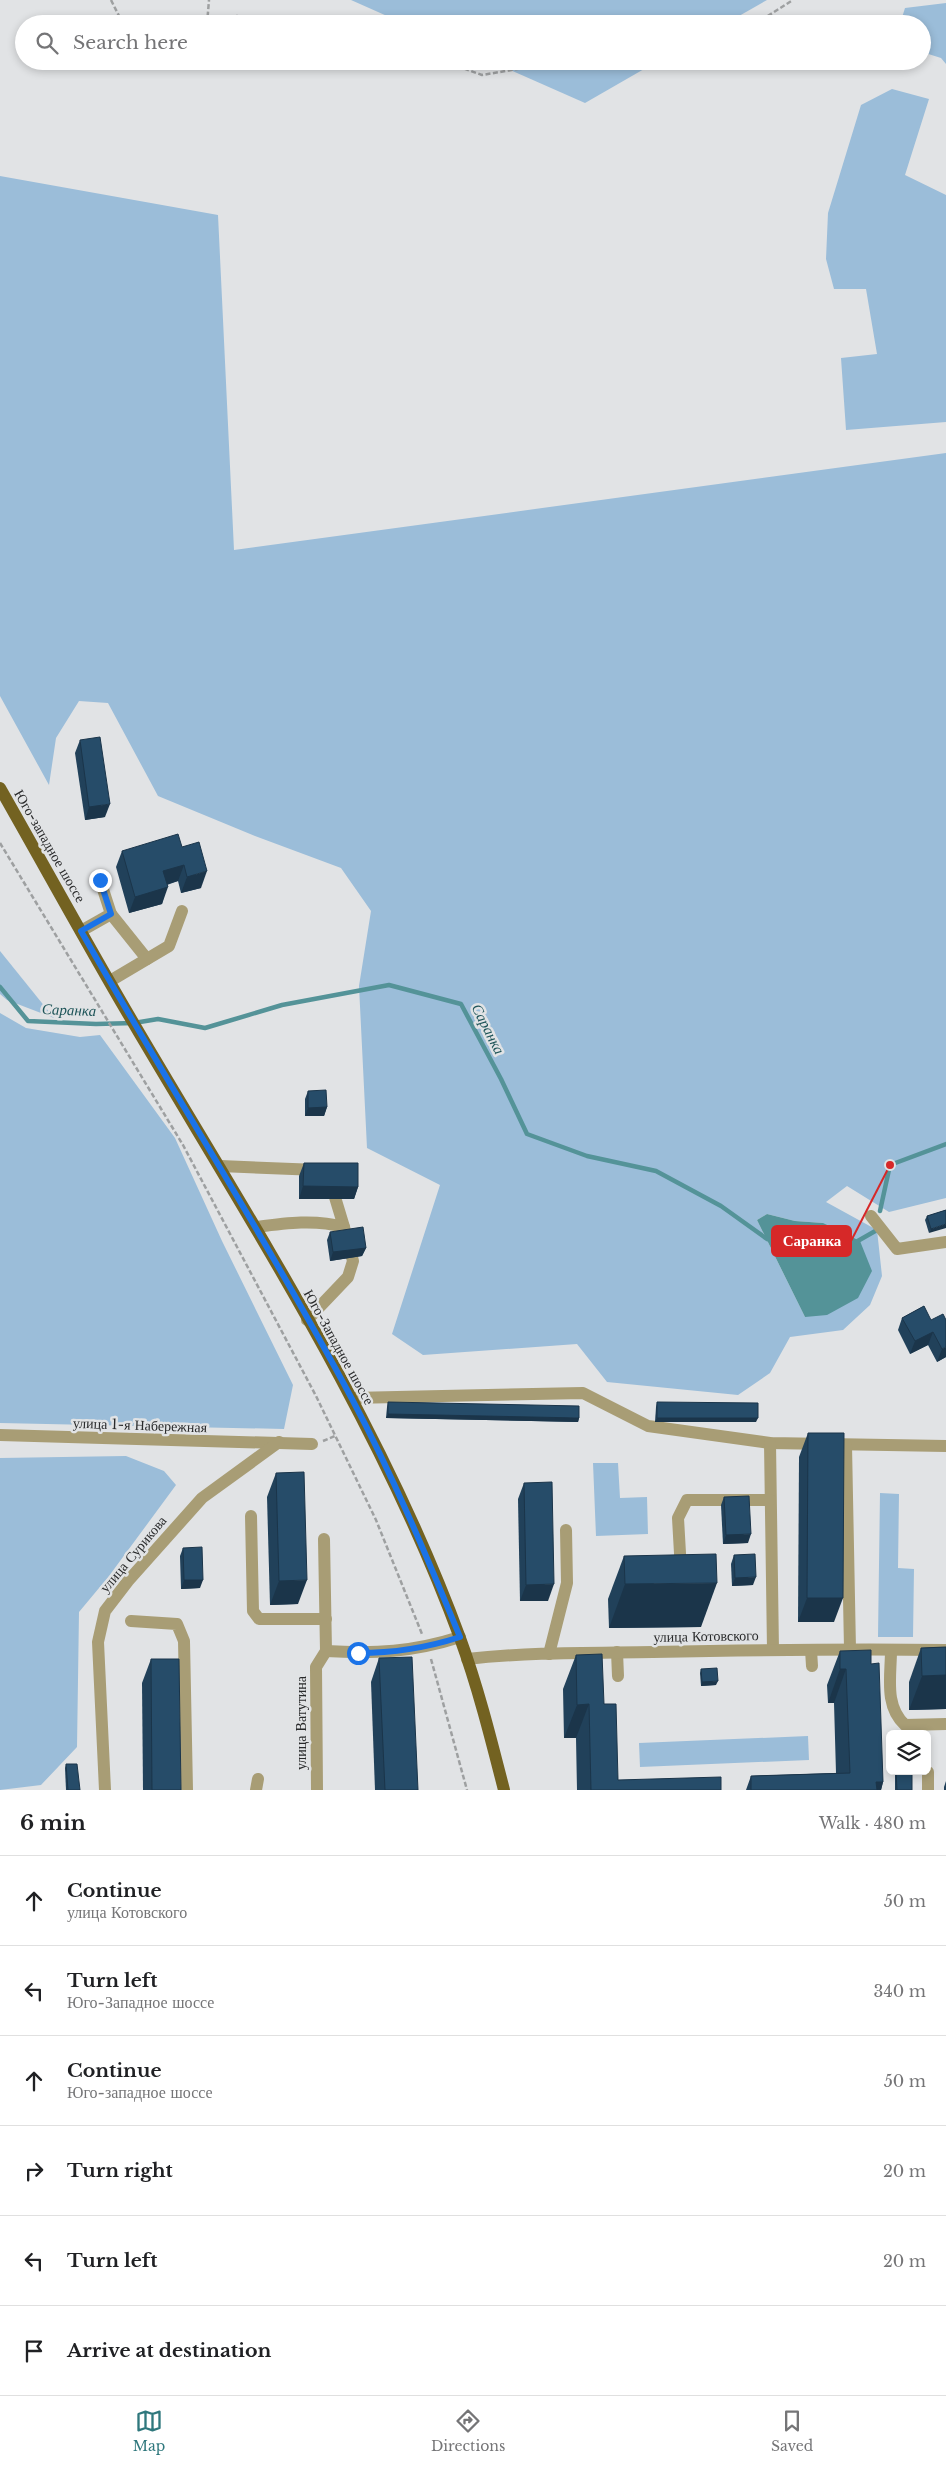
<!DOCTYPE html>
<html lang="en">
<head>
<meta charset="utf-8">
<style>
  :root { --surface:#fff; --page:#f6f6f6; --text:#202124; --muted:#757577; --line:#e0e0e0; --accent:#2f787d }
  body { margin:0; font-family:"Libre Baskerville",serif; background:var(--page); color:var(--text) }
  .controls { position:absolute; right:15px; bottom:15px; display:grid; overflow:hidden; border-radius:8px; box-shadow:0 2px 8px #0003 }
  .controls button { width:45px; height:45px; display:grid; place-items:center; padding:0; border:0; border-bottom:1px solid var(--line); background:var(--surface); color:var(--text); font:25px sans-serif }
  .stop { position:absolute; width:15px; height:15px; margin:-11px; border:4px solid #1a73e8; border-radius:50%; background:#fff }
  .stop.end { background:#1a73e8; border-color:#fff; box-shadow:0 1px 5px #0008 }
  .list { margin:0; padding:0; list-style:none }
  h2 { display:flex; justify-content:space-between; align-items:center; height:65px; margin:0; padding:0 20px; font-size:21px }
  h2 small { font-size:16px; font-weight:400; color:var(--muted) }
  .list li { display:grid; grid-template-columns:32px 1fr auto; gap:15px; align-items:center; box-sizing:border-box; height:90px; padding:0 20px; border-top:1px solid var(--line) }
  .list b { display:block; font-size:19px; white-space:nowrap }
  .list p { margin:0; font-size:16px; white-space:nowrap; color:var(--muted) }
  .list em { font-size:16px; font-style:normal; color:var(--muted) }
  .icon { flex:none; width:28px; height:28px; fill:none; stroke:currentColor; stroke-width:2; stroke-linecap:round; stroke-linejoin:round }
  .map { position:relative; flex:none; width:946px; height:1790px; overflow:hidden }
  .search { position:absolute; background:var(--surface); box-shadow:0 2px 8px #0003; left:15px; right:15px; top:15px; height:55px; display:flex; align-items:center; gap:12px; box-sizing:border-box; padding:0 18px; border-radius:28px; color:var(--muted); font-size:19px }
  .sheet { height:605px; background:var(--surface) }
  nav { display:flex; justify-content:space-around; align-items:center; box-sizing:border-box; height:70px; border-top:1px solid var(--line); background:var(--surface); font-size:14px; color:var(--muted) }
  nav a { display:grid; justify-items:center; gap:2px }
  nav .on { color:var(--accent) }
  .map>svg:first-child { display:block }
  .green { fill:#9bbdd9; fill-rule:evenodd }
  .water { fill:#549398 }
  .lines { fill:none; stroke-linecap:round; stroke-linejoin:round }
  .stream { stroke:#549398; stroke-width:4.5 }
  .path { stroke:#9ea0a1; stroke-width:2.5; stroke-dasharray:5 2.5; stroke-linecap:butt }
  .minor { stroke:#a89d75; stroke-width:12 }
  .major { stroke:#736221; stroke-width:12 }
  .wall { fill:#21415a }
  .shaded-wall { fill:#1b354a }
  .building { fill:#264c69; stroke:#1b354a }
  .route { stroke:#1a73e8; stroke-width:6 }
  .labels { text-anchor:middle; stroke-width:5; stroke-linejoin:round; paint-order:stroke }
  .street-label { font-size:14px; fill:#292a2b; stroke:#e1e3e5 }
  .water-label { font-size:15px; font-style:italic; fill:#1d5458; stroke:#e1e3e5 }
  .leader { fill:none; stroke:#d62828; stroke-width:2 }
  .callout-dot { fill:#d62828; stroke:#e1e3e5; stroke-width:2 }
  .callout { fill:#d62828; stroke:#d62828; stroke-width:2 }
  .callout-label { font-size:15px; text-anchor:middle; font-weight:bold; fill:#fff }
</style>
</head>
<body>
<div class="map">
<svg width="946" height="1790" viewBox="0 0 946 1790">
  <rect width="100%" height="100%" fill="#e1e3e5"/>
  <!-- green -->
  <g class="green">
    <polygon points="351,0 767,0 725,24 405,24"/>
    <polygon points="946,3 946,64 941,58 922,52 922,24 900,24 905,8"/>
    <polygon points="490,61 658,61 585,103"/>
    <polygon points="892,89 929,99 905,175 946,195 946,422 846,430 841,358 877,354 866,289 834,289 826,259 828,213 861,105"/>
    <path d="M0,176L218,215L234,550L946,453V1198L889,1212L847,1186L826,1202L877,1230L882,1276L870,1305L843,1330L790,1337L770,1373L738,1395L607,1382L577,1344L423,1355L392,1334L440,1185L367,1148L359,986L371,911L341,868L255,836L158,796L108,703L79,701L56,738L49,785L0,696ZM767,1214L795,1221L823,1223L805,1317L757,1220Z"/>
    <polygon points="0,951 54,1018 7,1000 0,994"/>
    <polygon points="0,1013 26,1028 80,1037 100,1035 175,1138 222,1241 293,1385 284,1429 0,1423"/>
    <polygon points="126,1456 164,1471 176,1485 109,1576 79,1612 77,1747 41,1785 0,1790 0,1458"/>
    <polygon points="593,1463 618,1463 620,1498 647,1497 648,1534 596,1536"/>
    <polygon points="880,1493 899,1494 898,1568 914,1569 913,1637 878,1637"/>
    <polygon points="808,1736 809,1760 640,1767 639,1743"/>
  </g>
  <!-- water -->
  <polygon class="water" points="767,1214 795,1221 823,1223 860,1241 872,1271 858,1298 827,1315 805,1317 757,1220"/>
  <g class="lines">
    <!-- stream -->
    <g class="stream">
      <polyline points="0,987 28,1021 96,1024 134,1023 158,1019 205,1028 282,1005 389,985 461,1004 501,1079 527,1134 587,1156 656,1171 721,1206 767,1239 772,1240"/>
      <polyline points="880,1211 890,1165 946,1144"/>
      <polyline points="856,1242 877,1230"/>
    </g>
    <!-- path -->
    <g class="path">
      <polyline points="111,0 123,24"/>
      <polyline points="207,24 209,0"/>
      <polyline points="220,24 237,16 287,24"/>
      <polyline points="755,24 793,0"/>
      <polyline points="443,61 482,75 565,61"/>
      <polyline points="0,843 183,1145 316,1396 376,1520 422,1634"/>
      <polyline points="323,1441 335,1436"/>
      <polyline points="431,1659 467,1790"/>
    </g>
    <!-- minor -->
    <g class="minor">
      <polyline points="111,914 147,959"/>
      <polyline points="81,931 111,914 100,880"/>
      <polyline points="110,981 169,946 182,911"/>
      <polyline points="220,1166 318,1170"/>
      <polyline points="331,1184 344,1227"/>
      <polyline points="871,1216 897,1249 946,1242"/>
      <path d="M256,1227C286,1223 315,1219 344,1227L353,1261L348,1277L307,1320"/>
      <polyline points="352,1398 583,1393 648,1426 770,1443 946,1446"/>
      <polyline points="0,1435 312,1444"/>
      <polyline points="770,1443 773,1650"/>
      <polyline points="846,1445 850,1649"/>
      <polyline points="251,1516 253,1611 259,1619 326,1619"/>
      <polyline points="681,1571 678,1518 687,1500 770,1500"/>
      <polyline points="131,1621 177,1624 184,1641 187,1790"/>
      <polyline points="811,1650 812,1666"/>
      <path d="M891,1650C891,1676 884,1706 905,1725L946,1724"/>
      <path d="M326,1651C375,1654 413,1652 460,1637"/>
      <polyline points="617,1652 618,1676"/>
      <polyline points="549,1654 567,1583 566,1530"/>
      <path d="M467,1659C529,1652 591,1653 653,1652C751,1650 848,1649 946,1650"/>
      <polyline points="105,1790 98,1642 105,1611 128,1581 202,1498 279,1442"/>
      <polyline points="256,1790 258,1779"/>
      <polyline points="317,1790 316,1667 326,1651 324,1539"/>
      <polyline points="928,1790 928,1772"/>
    </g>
    <!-- major -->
    <path class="major" d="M0,788C45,867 88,946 134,1024C251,1223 380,1420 460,1638C478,1687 491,1739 504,1790"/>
  </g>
  <!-- wall -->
  <g class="wall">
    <polygon points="80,740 105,817 85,820 75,753"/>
    <polygon points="182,847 201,888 181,893 178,881 167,885 162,904 129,913 116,867 122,851"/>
    <polygon points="308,1091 327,1107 324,1116 305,1116 305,1099"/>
    <polygon points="304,1163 358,1187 354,1199 299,1199 299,1176"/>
    <polygon points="946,1210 929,1233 925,1220 927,1216"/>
    <polygon points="330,1232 366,1248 362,1256 330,1261 327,1240"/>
    <polygon points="924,1306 946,1357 937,1362 928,1345 910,1354 898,1330 902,1318"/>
    <polygon points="388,1402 579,1418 578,1422 386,1418 387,1407"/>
    <polygon points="657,1402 756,1422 655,1422 656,1407"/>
    <polygon points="808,1433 834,1622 798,1622 799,1457"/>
    <polygon points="276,1473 298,1604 270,1605 267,1497"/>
    <polygon points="524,1483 548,1601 520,1601 518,1499"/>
    <polygon points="724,1497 748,1543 723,1544 721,1505"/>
    <polygon points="183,1548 200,1588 181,1589 180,1556"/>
    <polygon points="734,1555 753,1585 732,1586 731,1564"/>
    <polygon points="624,1556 701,1627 609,1628 608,1599"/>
    <polygon points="946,1647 946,1709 909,1710 909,1682 921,1648"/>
    <polygon points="840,1651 871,1664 883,1782 881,1790 746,1790 751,1776 836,1773 834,1703 828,1703 827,1685"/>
    <polygon points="576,1655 604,1704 618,1780 721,1790 577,1790 576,1738 564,1738 563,1689"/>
    <polygon points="379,1658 418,1790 375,1790 371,1682"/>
    <polygon points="151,1659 181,1790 143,1790 142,1683"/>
    <polygon points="701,1669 716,1685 701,1686 700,1673"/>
    <polygon points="66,1764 80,1790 66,1790 65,1768"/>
    <rect x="895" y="1771" width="17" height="19"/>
    <polygon points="946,1781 946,1790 944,1790 944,1787"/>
  </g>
  <!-- shaded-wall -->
  <g class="shaded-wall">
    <polygon points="110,804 105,817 85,820 89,807"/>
    <polygon points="184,865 178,881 157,887 163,871"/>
    <polygon points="207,871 201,888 181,893 187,877"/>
    <polygon points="168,887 162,904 129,913 135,897"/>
    <polygon points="327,1107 324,1116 305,1116 308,1108"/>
    <polygon points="303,1186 358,1187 354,1199 299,1199"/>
    <polygon points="946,1224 946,1228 929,1233 931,1229"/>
    <polygon points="366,1248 362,1256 330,1261 333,1252"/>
    <polygon points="933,1332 928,1345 910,1354 915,1341"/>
    <polygon points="946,1347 946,1357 937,1362 942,1349"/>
    <polygon points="388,1414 579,1418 578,1422 386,1418"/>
    <polygon points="657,1418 758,1418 756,1422 655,1422"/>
    <polygon points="751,1534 748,1543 723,1544 726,1535"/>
    <polygon points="756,1577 753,1585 732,1586 735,1578"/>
    <polygon points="184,1580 203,1580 200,1588 181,1589"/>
    <polygon points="307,1580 298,1604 270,1605 279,1581"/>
    <polygon points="717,1583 701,1627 609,1628 625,1584"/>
    <polygon points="554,1584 548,1601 520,1601 526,1585"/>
    <polygon points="807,1598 843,1598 834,1622 798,1622"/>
    <polygon points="840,1669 846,1669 834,1703 828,1703"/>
    <polygon points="946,1675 946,1709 909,1710 922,1676"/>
    <polygon points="718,1681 716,1685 701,1686 702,1682"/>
    <polygon points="589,1704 576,1738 564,1738 577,1705"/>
    <polygon points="876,1782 883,1782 881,1790 874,1790"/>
  </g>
  <!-- building -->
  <g class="building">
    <polygon points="100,737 110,804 89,807 80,740"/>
    <polygon points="178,834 182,847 199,842 207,871 187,877 184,865 163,871 168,887 135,897 122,851"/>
    <polygon points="326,1090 327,1107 308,1108 308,1091"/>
    <polygon points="304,1163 358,1163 358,1187 303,1186"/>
    <polygon points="946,1210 946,1224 931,1229 927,1216"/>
    <polygon points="363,1227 366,1248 333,1252 330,1232"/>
    <polygon points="924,1306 931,1320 943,1314 946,1320 946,1347 942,1349 933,1332 915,1341 902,1318"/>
    <polygon points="388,1402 579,1406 579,1418 388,1414"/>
    <polygon points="657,1402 758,1403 758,1418 657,1418"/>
    <polygon points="808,1433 844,1433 843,1598 807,1598"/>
    <polygon points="304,1472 307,1580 279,1581 276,1473"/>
    <polygon points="552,1482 554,1584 526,1585 524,1483"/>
    <polygon points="749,1496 751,1534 726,1535 724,1497"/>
    <polygon points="202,1547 203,1580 184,1580 183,1548"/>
    <polygon points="716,1554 717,1583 625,1584 624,1556"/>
    <polygon points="755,1554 756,1577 735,1578 734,1555"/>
    <polygon points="946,1647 946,1675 922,1676 921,1648"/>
    <polygon points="871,1650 871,1664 879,1663 883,1782 876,1782 877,1790 751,1790 751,1776 850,1773 846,1669 840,1669 840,1651"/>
    <polygon points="602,1654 604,1704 616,1704 618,1780 721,1777 721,1790 591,1790 589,1704 577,1705 576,1655"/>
    <polygon points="412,1657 418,1790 385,1790 379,1658"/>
    <polygon points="151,1659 179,1659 181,1790 152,1790"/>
    <polygon points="717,1668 718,1681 702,1682 701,1669"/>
    <polygon points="66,1764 77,1764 80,1790 68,1790"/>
    <polygon points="896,1771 912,1771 912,1790 897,1790"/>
  </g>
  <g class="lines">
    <!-- route -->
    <path class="route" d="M100,880L111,914L81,931C170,1088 267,1240 352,1399C393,1476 427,1557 460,1637C426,1648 394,1653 358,1653"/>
  </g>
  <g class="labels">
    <!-- street labels -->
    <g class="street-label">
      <text transform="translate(50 846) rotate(60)" y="5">Юго-западное шоссе</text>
      <text transform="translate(339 1347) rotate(61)" y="5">Юго-Западное шоссе</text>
      <text transform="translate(140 1425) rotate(2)" y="5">улица 1-я Набережная</text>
      <text transform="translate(133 1554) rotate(-50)" y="5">улица Сурикова</text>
      <text transform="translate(706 1636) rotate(-1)" y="5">улица Котовского</text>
      <text transform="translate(301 1723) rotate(-90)" y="5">улица Ватутина</text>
    </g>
    <!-- water labels -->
    <g class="water-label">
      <text transform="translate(69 1010) rotate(2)" y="5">Саранка</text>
      <text transform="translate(488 1029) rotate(63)" y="5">Саранка</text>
    </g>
  </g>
  <!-- callouts -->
  <path class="leader" d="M890 1165L851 1241"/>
  <circle class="callout-dot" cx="890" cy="1165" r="5"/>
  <rect class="callout" x="772" y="1226" width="79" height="30" rx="5"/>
  <g class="callout-label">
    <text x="812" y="1246">Саранка</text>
  </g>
</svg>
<div class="controls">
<button><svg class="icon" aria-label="layers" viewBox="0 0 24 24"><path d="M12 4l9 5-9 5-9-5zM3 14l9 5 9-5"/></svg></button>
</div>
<div class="stop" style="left:358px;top:1653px"></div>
<div class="stop end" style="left:100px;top:880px"></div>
<div class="search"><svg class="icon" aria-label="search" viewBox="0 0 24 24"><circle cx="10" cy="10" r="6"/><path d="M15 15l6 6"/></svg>Search here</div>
</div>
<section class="sheet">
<h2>6 min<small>Walk · 480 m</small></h2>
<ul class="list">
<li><svg class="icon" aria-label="ahead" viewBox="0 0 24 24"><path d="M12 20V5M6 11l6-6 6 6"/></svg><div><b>Continue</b><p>улица Котовского</p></div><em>50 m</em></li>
<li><svg class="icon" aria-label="left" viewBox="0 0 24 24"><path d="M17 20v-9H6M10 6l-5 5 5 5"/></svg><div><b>Turn left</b><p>Юго-Западное шоссе</p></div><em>340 m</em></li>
<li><svg class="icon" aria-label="ahead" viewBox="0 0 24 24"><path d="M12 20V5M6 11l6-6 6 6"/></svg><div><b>Continue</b><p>Юго-западное шоссе</p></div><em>50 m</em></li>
<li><svg class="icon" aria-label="right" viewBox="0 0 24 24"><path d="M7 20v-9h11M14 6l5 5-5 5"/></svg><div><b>Turn right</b></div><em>20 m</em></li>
<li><svg class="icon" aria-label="left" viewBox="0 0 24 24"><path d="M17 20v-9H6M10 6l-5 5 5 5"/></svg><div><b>Turn left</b></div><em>20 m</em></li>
<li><svg class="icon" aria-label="arrive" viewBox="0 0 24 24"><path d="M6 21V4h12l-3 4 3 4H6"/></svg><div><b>Arrive at destination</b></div></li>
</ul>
</section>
<nav>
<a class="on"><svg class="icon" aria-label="map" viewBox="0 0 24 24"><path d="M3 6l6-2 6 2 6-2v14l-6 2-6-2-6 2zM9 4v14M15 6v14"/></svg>Map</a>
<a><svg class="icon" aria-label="directions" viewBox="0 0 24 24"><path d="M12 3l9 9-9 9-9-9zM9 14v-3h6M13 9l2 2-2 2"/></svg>Directions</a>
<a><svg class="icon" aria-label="saved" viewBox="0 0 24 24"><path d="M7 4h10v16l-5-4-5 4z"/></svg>Saved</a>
</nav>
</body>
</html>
